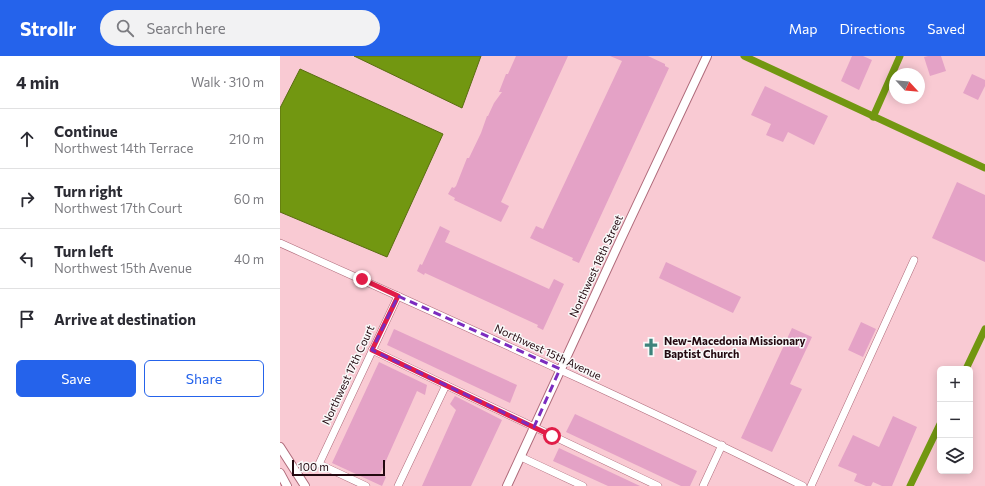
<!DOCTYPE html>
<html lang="en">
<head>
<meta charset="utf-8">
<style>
  :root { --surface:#fff; --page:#f2f2f3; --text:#2b2b33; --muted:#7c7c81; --line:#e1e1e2; --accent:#2563eb }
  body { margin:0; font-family:Commissioner,sans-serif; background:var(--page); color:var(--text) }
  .controls { position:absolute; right:12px; bottom:12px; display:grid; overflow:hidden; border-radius:6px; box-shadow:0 2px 10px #0003 }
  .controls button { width:36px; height:36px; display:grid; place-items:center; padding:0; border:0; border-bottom:1px solid var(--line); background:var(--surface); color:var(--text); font:20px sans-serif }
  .compass { position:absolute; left:609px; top:12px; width:36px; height:36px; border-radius:50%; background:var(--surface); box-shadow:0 2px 10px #0003; rotate:116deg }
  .scale { position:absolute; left:12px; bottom:10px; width:93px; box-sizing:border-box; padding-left:4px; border:2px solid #230910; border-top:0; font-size:11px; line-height:14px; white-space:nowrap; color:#230910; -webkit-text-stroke:3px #f9f9f9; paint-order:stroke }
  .stop { position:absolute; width:12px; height:12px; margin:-9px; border:3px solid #e11d48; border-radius:50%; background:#fff }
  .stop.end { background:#e11d48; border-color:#fff; box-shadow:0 1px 4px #0008 }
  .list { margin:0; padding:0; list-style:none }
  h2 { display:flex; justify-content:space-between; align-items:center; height:52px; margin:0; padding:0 16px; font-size:17px }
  h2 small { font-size:13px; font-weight:400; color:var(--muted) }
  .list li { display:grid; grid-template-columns:26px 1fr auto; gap:12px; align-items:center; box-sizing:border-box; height:60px; padding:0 16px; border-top:1px solid var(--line) }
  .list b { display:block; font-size:15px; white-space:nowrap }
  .list p { margin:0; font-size:13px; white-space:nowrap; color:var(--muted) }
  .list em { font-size:13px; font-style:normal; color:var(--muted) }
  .actions { display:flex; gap:8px; padding:12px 16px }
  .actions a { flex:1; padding:9px 0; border:1px solid var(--accent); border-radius:6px; text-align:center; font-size:14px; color:var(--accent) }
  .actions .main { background:var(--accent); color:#fff }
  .icon { flex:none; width:22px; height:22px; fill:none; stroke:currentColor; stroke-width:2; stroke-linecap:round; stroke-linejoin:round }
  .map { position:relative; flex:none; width:705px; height:430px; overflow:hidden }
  header { display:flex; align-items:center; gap:24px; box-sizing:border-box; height:56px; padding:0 20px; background:var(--accent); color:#fff }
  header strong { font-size:19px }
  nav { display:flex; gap:22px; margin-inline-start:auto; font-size:14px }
  .search { width:280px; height:36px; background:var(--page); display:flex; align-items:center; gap:10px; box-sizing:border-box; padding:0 14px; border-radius:22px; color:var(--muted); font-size:15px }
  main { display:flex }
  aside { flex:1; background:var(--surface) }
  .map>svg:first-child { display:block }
  .water { fill:#729711; stroke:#5a6c11 }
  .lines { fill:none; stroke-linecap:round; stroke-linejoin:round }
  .canal { stroke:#729711; stroke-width:7 }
  .building { fill:#e4a2c6 }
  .minor-casing { stroke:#af6a7a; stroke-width:8 }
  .tertiary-casing { stroke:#af6a7a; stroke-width:10 }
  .minor { stroke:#fff; stroke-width:7 }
  .tertiary { stroke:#fff; stroke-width:8 }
  .route { stroke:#e11d48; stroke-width:5 }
  .marked { fill:none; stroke:#7b2cbf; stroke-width:3; stroke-dasharray:8 5; stroke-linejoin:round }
  .labels { text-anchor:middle; stroke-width:3; stroke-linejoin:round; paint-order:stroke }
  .street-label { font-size:11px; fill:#230910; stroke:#f9f9f9 }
  .poi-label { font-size:11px; font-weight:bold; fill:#230910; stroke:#f9f9f9; text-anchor:start }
</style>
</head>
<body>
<header>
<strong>Strollr</strong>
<div class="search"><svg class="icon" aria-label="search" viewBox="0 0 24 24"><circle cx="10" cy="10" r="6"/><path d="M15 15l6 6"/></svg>Search here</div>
<nav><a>Map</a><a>Directions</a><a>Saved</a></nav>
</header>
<main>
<aside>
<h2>4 min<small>Walk · 310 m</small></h2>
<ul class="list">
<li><svg class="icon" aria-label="ahead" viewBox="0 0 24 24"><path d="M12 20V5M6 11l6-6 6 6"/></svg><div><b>Continue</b><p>Northwest 14th Terrace</p></div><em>210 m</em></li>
<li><svg class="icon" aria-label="right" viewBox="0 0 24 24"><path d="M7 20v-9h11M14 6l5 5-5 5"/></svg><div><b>Turn right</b><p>Northwest 17th Court</p></div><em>60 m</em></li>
<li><svg class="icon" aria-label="left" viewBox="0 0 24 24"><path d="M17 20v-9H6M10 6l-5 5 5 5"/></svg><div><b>Turn left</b><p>Northwest 15th Avenue</p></div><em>40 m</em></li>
<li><svg class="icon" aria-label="arrive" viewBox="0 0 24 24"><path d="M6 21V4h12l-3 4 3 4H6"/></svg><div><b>Arrive at destination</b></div></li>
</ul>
<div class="actions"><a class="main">Save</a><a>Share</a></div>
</aside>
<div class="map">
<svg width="705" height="430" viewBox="0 0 705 430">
  <rect width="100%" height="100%" fill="#f9cad3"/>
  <!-- water -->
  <g class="water">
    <polygon points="74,0 201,0 182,52"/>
    <polygon points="20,13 163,78 107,201 0,156 0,52"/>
  </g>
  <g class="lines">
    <!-- canal -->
    <g class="canal">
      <polyline points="464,0 705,112"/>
      <polyline points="593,61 620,0"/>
      <polyline points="686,313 705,273"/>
      <polyline points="630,430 660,368"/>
    </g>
  </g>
  <!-- building -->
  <g class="building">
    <polygon points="236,0 288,0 221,146 229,150 221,166 174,144 175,142 168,138 172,131 174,132 176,130 187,102 189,102 201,77 207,60 208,60 214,47 222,36 219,36 226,18 228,18"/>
    <polygon points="330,0 368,0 385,8 385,10 389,12 299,207 292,204 293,202 250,182 256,170 263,173 342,5"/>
    <polygon points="572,0 583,0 592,4 579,34 561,25"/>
    <polygon points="648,0 661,0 666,15 650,20 644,1"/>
    <polygon points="692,18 705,24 705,30 698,44 683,37"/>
    <polygon points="485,30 548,60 534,89 508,76 503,86 486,79 491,68 471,59"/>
    <polygon points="677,126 705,139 705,206 652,182"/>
    <polygon points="160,170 170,175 165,186 214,208 269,233 274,223 284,228 263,274 257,271 258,269 145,217 144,219 137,215 140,208 142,209"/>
    <polygon points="386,206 461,241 453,257 379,222"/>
    <polygon points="581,266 596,273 583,301 568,294"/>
    <polygon points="512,272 532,281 510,328 522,333 492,396 461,382"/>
    <polygon points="114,273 237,329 230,347 107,289"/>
    <polygon points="99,306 147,329 145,339 137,335 100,418 106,421 102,430 52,407"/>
    <polygon points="175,340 222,364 191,430 142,430 176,354 170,348"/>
    <polygon points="295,358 417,415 410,430 401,430 286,376"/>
    <polygon points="613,360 637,371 612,430 602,430 593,426 591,430 586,430 574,425 577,418 558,410 573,379 599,391"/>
    <polygon points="279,392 360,430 328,430 273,405"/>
  </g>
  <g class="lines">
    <!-- minor casing -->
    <g class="minor-casing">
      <g id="minor">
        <path d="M0,187C175,266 351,344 523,430"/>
        <polyline points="92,294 378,430"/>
        <polyline points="241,401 303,430"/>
        <polyline points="86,430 39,408 118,240"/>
        <polyline points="118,430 166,329"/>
        <polyline points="423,430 442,389"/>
        <polyline points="531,430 634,204"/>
      </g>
    </g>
    <!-- tertiary casing -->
    <g class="tertiary-casing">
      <g id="tertiary">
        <polyline points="0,391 25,430"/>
        <polyline points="0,417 7,430"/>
        <polyline points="227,430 340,185 427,0"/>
      </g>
    </g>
    <!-- minor -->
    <use href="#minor" class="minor"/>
    <!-- tertiary -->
    <use href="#tertiary" class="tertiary"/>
  </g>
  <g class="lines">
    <!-- route -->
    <polyline class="route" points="82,223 118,240 92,294 272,380"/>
  </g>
  <!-- marked area -->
  <path class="marked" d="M118,240L280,313L254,371L92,294Z"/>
  <!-- icons -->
  <defs>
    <g id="church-bare" transform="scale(1.38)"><path d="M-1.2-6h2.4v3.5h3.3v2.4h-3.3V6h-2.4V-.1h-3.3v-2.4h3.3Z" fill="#3d837b" stroke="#f9f9f9" stroke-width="2.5" paint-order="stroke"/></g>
  </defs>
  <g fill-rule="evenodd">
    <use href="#church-bare" x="371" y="291"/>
  </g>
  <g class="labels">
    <!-- street labels -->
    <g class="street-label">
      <text transform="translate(316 210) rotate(-65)" y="4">Northwest 18th Street</text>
      <text transform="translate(268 296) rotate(25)" y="4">Northwest 15th Avenue</text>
      <text transform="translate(68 319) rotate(-65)" y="4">Northwest 17th Court</text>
    </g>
    <!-- poi labels -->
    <g class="poi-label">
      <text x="384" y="289">New-Macedonia Missionary<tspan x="384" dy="13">Baptist Church</tspan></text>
    </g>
  </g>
</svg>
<div class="controls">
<button>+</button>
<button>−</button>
<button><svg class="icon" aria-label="layers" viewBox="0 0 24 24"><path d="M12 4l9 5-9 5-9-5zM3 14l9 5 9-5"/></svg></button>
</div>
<svg class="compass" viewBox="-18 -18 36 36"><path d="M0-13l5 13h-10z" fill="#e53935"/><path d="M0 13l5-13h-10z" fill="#7c7c81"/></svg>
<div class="scale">100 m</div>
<div class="stop" style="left:272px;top:380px"></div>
<div class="stop end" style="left:82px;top:223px"></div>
</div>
</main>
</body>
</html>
